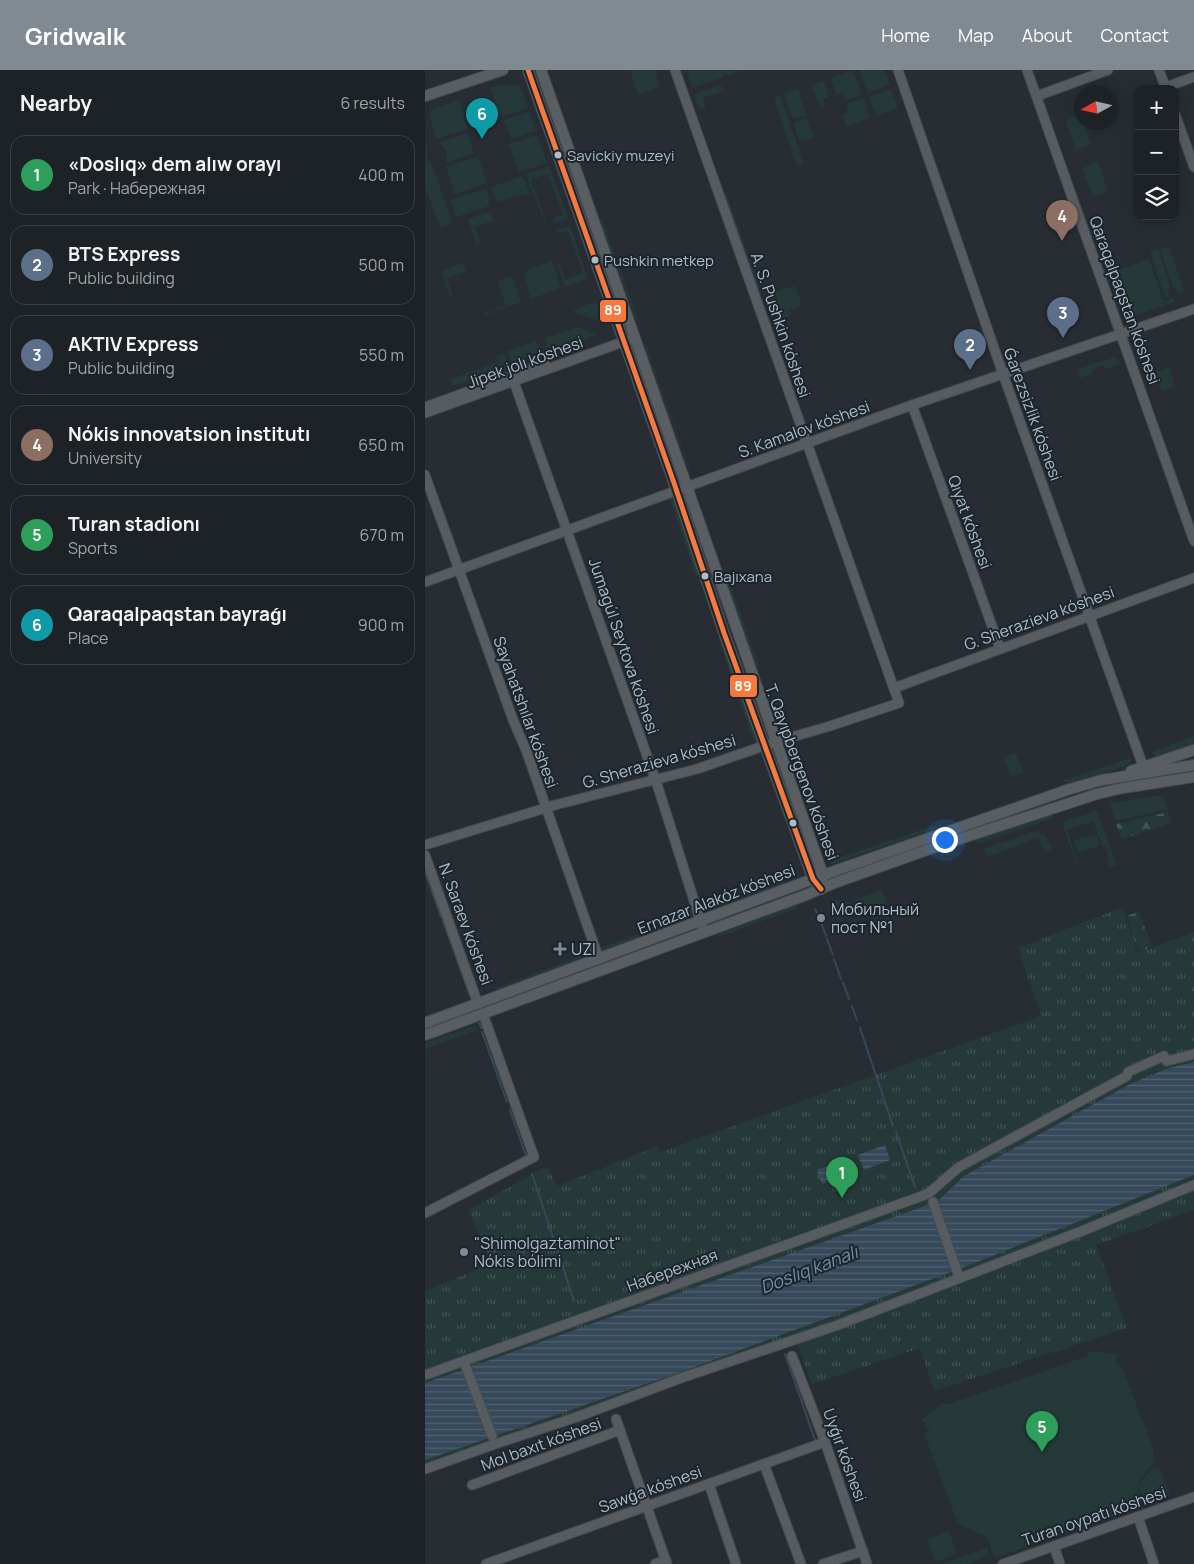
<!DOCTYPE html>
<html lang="en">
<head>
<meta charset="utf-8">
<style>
  :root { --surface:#1d2226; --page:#252a2e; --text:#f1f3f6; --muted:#a0a4a7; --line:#3b3f43; --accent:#818991 }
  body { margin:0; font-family:Manrope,sans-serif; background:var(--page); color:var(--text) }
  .controls { position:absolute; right:15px; top:15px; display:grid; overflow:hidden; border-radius:10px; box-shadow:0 2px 12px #0003 }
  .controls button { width:45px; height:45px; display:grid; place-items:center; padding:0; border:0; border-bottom:1px solid var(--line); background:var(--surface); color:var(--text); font:25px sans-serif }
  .compass { position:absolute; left:649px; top:15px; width:45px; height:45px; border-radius:50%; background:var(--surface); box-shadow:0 2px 12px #0003; rotate:262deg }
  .you { position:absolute; left:519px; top:769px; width:18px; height:18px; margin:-12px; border:4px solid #fff; border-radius:50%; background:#1a73e8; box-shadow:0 0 0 8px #1a73e833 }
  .badge { display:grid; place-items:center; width:32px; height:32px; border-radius:50%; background:var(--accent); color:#fff; font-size:16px; font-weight:700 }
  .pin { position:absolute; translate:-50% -41px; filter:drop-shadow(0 1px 2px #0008) }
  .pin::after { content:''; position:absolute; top:26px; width:18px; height:15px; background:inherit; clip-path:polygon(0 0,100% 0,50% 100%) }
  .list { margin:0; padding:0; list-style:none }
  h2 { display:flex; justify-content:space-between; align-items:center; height:65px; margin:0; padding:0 20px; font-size:21px }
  h2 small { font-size:16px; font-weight:400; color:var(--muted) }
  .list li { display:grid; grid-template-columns:32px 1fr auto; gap:15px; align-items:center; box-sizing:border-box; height:80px; margin:0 10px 10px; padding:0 10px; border:1px solid var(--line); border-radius:15px }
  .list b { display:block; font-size:19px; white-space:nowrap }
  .list p { margin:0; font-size:16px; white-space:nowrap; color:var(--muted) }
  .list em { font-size:16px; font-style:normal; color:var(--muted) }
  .icon { flex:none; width:28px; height:28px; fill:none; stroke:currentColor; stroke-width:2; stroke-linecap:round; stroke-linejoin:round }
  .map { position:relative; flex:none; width:769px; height:1494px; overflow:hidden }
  header { display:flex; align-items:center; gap:30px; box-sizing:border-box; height:70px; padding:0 25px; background:var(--accent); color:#fff }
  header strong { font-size:24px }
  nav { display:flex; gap:28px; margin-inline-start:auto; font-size:18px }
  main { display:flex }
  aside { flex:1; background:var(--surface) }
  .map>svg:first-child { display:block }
  .green { fill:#253939 }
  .forest { fill:url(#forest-firs) }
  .park { fill:url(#park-tufts) }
  .water { fill:url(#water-rules) }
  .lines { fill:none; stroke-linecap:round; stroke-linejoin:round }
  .stream { stroke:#36495a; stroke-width:2 }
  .minor-casing { stroke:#45494e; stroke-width:11 }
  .major-casing { stroke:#454a50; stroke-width:12 }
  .minor { stroke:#575c61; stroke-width:9 }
  .major { stroke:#595e63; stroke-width:10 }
  .bus-1-casing { stroke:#1b252d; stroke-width:9 }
  .bus-1 { stroke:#f6793e; stroke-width:5 }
  .bus-dot { fill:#b1bbc4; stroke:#1b252d; stroke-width:2 }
  .poi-dot { fill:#818991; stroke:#1b252d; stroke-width:2 }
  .labels { text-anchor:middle; stroke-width:4; stroke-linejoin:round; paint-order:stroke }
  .bus-label { font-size:15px; fill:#b1bbc4; stroke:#1b252d; text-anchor:start }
  .street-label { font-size:16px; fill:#b1bbc4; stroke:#1b252d }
  .poi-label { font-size:16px; fill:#b1bbc4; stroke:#1b252d; text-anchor:start }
  .water-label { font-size:18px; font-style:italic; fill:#728fa7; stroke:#1b252d }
  .line-badge { stroke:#1b252d; stroke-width:2 }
  .badge-label { font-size:14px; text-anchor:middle; font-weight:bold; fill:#fff }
</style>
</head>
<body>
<header>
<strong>Gridwalk</strong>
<nav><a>Home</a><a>Map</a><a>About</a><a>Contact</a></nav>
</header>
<main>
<aside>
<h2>Nearby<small>6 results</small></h2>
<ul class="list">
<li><span class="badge" style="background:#2e9e5b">1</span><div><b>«Doslıq» dem alıw orayı</b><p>Park · Набережная</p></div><em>400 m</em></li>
<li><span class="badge" style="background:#5c6f8a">2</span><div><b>BTS Express</b><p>Public building</p></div><em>500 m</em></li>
<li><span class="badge" style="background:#5c6f8a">3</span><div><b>AKTIV Express</b><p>Public building</p></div><em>550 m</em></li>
<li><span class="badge" style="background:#8d6e63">4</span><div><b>Nókis innovatsion institutı</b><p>University</p></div><em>650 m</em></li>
<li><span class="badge" style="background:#2e9e5b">5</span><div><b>Turan stadionı</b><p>Sports</p></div><em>670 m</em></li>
<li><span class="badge" style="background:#0f9aa8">6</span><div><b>Qaraqalpaqstan bayraǵı</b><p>Place</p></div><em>900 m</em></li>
</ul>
</aside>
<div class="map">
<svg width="769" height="1494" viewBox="0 0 769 1494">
  <defs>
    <pattern id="forest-firs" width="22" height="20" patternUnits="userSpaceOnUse" patternTransform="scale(1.25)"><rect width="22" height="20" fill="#253939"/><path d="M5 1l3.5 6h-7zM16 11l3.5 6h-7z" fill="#425454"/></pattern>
    <pattern id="park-tufts" width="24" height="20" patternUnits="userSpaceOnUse" patternTransform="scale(1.25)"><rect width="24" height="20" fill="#253939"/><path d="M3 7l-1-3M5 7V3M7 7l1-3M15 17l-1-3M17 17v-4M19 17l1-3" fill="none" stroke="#425454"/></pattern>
    <pattern id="water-rules" width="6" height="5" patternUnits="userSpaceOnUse" patternTransform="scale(1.25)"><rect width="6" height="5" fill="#36495a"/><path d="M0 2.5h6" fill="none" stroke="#516170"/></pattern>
  </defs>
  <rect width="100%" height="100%" fill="#272d33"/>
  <!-- green -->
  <g class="green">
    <polygon points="205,0 230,0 235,17 213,24"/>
    <polygon points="262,0 311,1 318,0 303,6 302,3 297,5 298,7 267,18"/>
    <polygon points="428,0 437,25 420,31 417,23 411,24 406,8"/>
    <polygon points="434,0 459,0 465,15 443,23"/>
    <polygon points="399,11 404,27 398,29 401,37 395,38 387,15"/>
    <polygon points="73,15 95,16 103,38 75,47 65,18"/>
    <polygon points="296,15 299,21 278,28 281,38 274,40 269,24"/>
    <polygon points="373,19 382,45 368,49 359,24"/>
    <polygon points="466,19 473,38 451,46 444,27"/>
    <polygon points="355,25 379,94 372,96 349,28"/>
    <polygon points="439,28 445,48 421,56 417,45 424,42 421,34"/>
    <polygon points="34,30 43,59 11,69 4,41"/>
    <polygon points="104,42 111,61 86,69 79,50"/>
    <polygon points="656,45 656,52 659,53 666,75 651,80 641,50"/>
    <polygon points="382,48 389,68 375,72 368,53"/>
    <path d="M42,63L49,83L20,93C24,80 21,81 13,73Z"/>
    <polygon points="112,65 122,93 94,102 84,74"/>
    <polygon points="2,76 2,89 7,94 27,153 16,158 0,117 0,77"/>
    <polygon points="53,86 62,113 30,124 21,97"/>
    <polygon points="673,92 683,122 668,127 657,98"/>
    <polygon points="124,96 143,148 130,153 128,148 138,145 123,104 106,110 122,155 121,156 101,104"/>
    <polygon points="98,106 104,123 74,132 69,127 66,117"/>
    <polygon points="61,119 65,130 64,136 31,147 25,130"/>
    <polygon points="301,122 335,219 332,219 298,123"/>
    <polygon points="66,141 69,150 50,157 56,173 51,175 43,149"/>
    <polygon points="177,148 213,251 211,251 175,149"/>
    <polygon points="145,156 163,209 140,217 132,193 134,192 140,209 158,203 143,161 133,164 132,160"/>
    <polygon points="744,176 759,222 753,224 751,217 748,217 735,179"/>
    <polygon points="733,179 746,218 743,219 745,226 740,228 725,182"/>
    <polygon points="724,189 738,231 749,228 750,232 705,247 689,201"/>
    <polygon points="127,191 136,218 106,229 99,205 102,200"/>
    <polygon points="38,193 41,202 22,208 28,226 25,227 16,201"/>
    <polygon points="83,207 89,210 96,232 58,246 58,244 81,236 73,211"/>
    <polygon points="370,216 377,236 364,240 366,245 350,251 341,225"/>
    <polygon points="171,232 179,252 150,243 149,239"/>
    <polygon points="153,257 172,265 124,281 120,268"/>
    <polygon points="112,271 116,284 87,294 82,281"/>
    <polygon points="221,274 266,403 265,404 219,275"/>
    <polygon points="79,283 84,297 28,316 25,309 73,292 71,286"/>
    <path d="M690,287L693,289L695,294L682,299C676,293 668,296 667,304L655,308L652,299Z"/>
    <polygon points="744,297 750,317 737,321 731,302"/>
    <polygon points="248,429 273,499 273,505 271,506 245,430"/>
    <polygon points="301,502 334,596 331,597 298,503"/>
    <polygon points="296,567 334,674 330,675 293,568"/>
    <polygon points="769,666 769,675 731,687 727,682"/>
    <polygon points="591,683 598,702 586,707 579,687"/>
    <polygon points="706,688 707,690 704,695 649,712 633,712"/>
    <polygon points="738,725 743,739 691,751 684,733"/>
    <polygon points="672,741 692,795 685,797 680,776 677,776 668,751 642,760 652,792 651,794 637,752"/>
    <polygon points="625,744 628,744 629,748 554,773 547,772"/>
    <polygon points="510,755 511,759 407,794 403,791"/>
    <polygon points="614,760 616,765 620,764 627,780 619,782 613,768 562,787 558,779"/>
    <polygon points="671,764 675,776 653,783 649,770"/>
    <polygon points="359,810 360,814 284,842 279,841"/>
    <polygon points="457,820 462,833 433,843 429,830"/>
    <polygon points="412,830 424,832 429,844 413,850 406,832"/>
    <polygon points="375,833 371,839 290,868 292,865"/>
    <polygon points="269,844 267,848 178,881 175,878"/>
    <polygon points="166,882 165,886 72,921 71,918"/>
    <polygon points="50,955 53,960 0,979 0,973"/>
    <polygon points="664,1281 692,1284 691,1293 692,1296 696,1295 728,1378 729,1386 728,1388 730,1390 712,1415 718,1436 570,1488 561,1466 535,1455 536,1453 532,1451 499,1363 505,1361 497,1350 518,1332 521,1335 663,1286"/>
    <polygon points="727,1398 735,1399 745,1425 719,1434 713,1415"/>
    <polygon points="524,1461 532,1484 510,1492 502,1469"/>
    <polygon points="562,1478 565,1485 540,1494 517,1494"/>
  </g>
  <!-- forest -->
  <g class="forest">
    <polygon points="743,742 747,753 697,769 691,754"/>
    <polygon points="714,841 727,877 713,882 702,846"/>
  </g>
  <!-- park -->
  <polygon class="park" points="698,837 712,883 769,862 769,1140 671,1175 702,1258 509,1321 495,1278 387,1314 372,1273 0,1404 0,1221 67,1193 43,1140 122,1096 132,1116 233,1076 235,1082 616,946 593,878"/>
  <!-- water -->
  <g class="water">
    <polygon points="769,992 769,1105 537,1198 264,1299 0,1390 0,1313 497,1137 515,1129 539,1106 705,1014 744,998"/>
    <polygon points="460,1075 465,1090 439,1100 433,1085"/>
    <polygon points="421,1090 426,1104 397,1114 392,1100"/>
  </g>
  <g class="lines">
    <!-- stream -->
    <g class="stream">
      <polyline points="0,802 16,847"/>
      <polyline points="390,839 392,843"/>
      <polyline points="394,847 401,866"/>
      <polyline points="18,851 44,923"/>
      <polyline points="402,869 408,885"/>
      <polyline points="409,889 416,909"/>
      <polyline points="418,912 424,929"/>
      <polyline points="427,936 432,950"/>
      <polyline points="54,953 56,958"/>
      <polyline points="435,958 468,1056"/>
      <polyline points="57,962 82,1032"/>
      <polyline points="85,1040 101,1086"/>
      <polyline points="471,1062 490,1117"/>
      <polyline points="107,1104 149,1231"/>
      <polyline points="360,1284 390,1370"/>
    </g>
    <!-- minor casing -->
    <g class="minor-casing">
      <g id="minor">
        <polyline points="473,0 578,304 718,696 723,700"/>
        <polyline points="602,0 769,471"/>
        <polyline points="734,0 741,19"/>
        <polyline points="741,17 769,7"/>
        <polyline points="612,26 683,0"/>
        <polyline points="750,44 769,97"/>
        <polyline points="89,312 231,711 279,862"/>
        <polyline points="487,335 575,578"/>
        <polyline points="0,337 120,294"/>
        <polyline points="0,343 209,268"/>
        <polyline points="0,405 88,650 101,680 174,889"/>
        <polyline points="0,512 487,335 769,239"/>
        <polyline points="469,618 769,508"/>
        <polyline points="0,775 130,735 272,699 350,672 405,656 474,633 250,0"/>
        <polyline points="0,785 53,934"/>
        <polyline points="508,1132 533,1204"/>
        <polyline points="0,1143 109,1087 58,944"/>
        <polyline points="367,1286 400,1372 442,1494"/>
        <polyline points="41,1297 67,1366"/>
        <polyline points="0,1305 497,1126 504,1123 534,1097 702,1006 703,1002 739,986 742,991 769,984"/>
        <polyline points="191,1349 242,1494"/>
        <polyline points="339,1394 376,1494"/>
        <polyline points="0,1399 70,1374 152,1347 256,1308 413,1255 657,1161 769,1115"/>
        <polyline points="284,1414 311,1494"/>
        <polyline points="47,1415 195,1360"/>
        <polyline points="713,1447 729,1494"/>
        <polyline points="629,1476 635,1494"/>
        <polyline points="61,1494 400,1372"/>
        <polyline points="230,1494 241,1490"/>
        <polyline points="398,1494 438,1481"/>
        <polyline points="578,1494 769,1427"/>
      </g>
    </g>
    <!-- major casing -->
    <g class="major-casing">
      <g id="major">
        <polyline points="103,0 249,413 299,563 388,809 396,819"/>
        <polyline points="116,0 398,805 396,819"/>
        <polyline points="0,26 78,0"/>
        <polyline points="706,701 769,680"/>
        <polyline points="0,953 412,800 645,719 677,710 769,695"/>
        <polyline points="0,965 381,825 412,812 516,775 672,724 698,718 769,707"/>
      </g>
    </g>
    <!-- minor -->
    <use href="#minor" class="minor"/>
    <!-- major -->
    <use href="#major" class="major"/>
    <!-- bus-1 casing -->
    <g class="bus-1-casing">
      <polyline id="bus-1" points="103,0 249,413 299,563 388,809 396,819"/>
    </g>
    <!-- bus-1 -->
    <use href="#bus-1" class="bus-1"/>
  </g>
  <!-- markers -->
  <g class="bus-dot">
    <circle cx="133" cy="85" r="4.5"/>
    <circle cx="170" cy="190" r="4.5"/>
    <circle cx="280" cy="506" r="4.5"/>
    <circle cx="368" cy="753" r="4.5"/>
  </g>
  <g class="poi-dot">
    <circle cx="396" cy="848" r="5"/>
    <path d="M132.5 871.5h5v5h5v5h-5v5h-5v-5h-5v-5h5z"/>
    <circle cx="39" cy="1182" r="5"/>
  </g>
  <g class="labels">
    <!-- bus labels -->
    <g class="bus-label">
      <text x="142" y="91">Savickiy muzeyi</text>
      <text x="179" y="196">Pushkin metkep</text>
      <text x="289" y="512">Bajıxana</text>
    </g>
    <!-- street labels -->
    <g class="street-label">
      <text transform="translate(700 230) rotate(70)" y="6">Qaraqalpaqstan kóshesi</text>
      <text transform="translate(356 255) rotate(71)" y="6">A. S. Pushkin kóshesi</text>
      <text transform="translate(100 292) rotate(-20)" y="6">Jipek jolı kóshesi</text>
      <text transform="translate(608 344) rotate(70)" y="6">Ǵarezsizlik kóshesi</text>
      <text transform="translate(379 359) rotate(-20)" y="6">S. Kamalov kóshesi</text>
      <text transform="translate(545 452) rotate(70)" y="6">Qıyat kóshesi</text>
      <text transform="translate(614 548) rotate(-20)" y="6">G. Sherazieva kóshesi</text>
      <text transform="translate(199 576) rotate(71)" y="6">Jumagúl Seytova kóshesi</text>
      <text transform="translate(101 642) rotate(70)" y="6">Sayahatshılar kóshesi</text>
      <text transform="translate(234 691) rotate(-16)" y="6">G. Sherazieva kóshesi</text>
      <text transform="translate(377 702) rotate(70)" y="6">T. Qayıpbergenov kóshesi</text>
      <text transform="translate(291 829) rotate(-21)" y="6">Ernazar Alakóz kóshesi</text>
      <text transform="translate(41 854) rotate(70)" y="6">N. Saraev kóshesi</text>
      <text transform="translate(247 1200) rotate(-20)" y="6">Набережная</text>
      <text transform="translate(116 1374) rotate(-20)" y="6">Mol baxıt kóshesi</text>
      <text transform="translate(420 1385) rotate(70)" y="6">Uyǵır kóshesi</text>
      <text transform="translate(225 1419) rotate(-20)" y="6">Sawǵa kóshesi</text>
      <text transform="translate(669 1446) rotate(-19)" y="6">Turan oypatı kóshesi</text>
    </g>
    <!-- poi labels -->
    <g class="poi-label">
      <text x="406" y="845">Мобильный<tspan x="406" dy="18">пост №1</tspan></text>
      <text x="146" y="885">UZI</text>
      <text x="49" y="1179">"Shimolgaztaminot"<tspan x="49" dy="18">Nókis bólimi</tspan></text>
    </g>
    <!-- water labels -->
    <g class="water-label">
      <text transform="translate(384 1200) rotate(-21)" y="6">Doslıq kanalı</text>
    </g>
  </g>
  <g class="line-badge">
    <rect x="174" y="229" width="28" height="24" rx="5" fill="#f6793e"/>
    <rect x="304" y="604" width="29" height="24" rx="5" fill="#f6793e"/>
  </g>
  <g class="badge-label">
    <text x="188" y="245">89</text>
    <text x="318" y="621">89</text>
  </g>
</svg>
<div class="controls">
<button>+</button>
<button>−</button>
<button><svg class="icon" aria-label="layers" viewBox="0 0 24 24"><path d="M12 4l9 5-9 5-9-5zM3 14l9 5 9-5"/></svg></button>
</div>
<svg class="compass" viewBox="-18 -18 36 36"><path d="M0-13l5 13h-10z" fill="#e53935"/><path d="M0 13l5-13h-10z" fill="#a0a4a7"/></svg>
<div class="you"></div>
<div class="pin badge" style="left:417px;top:1128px;background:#2e9e5b">1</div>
<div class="pin badge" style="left:545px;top:300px;background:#5c6f8a">2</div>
<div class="pin badge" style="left:638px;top:268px;background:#5c6f8a">3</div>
<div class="pin badge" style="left:637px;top:171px;background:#8d6e63">4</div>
<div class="pin badge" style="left:617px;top:1382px;background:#2e9e5b">5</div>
<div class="pin badge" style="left:57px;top:69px;background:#0f9aa8">6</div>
</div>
</main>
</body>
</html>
